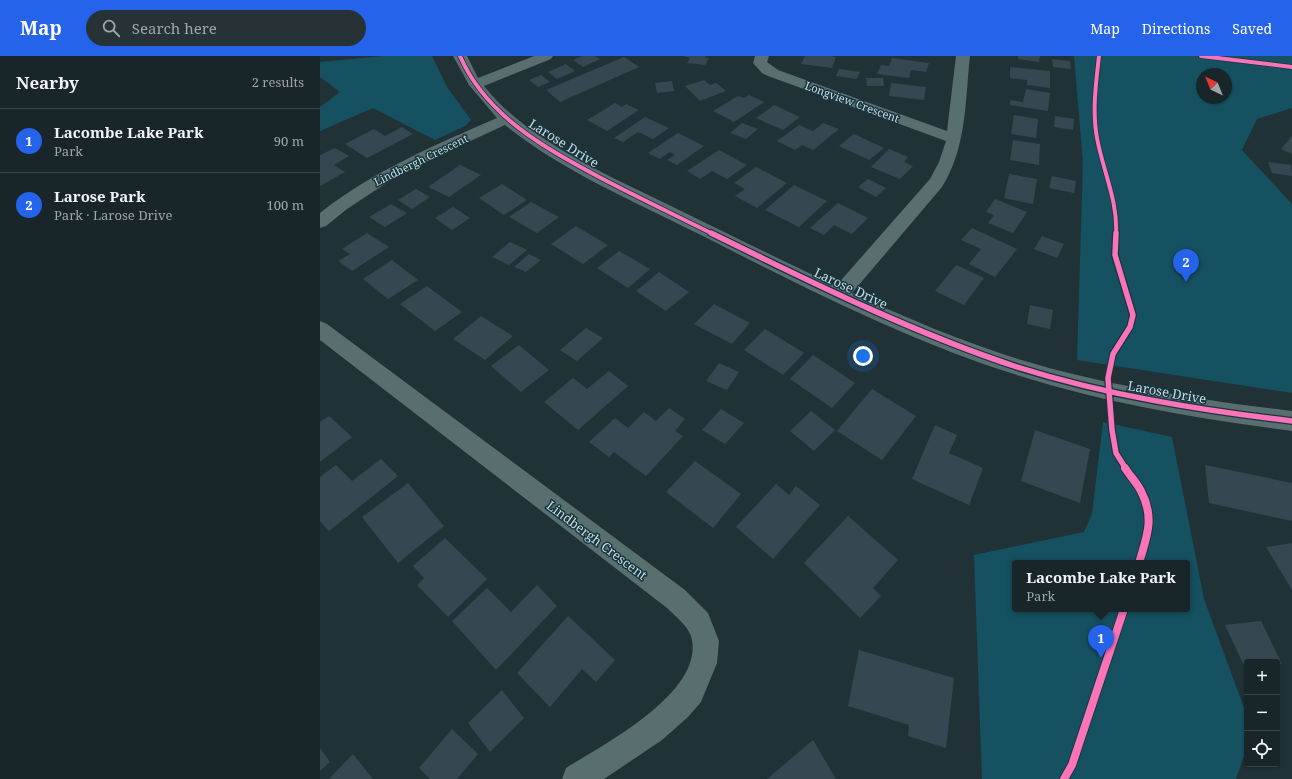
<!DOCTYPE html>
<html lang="en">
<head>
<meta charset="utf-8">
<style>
  :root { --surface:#192629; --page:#263235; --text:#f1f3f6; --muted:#9fa5a8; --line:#374346; --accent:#2563eb }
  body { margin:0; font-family:"Noto Serif",serif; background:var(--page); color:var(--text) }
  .controls { position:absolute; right:12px; bottom:12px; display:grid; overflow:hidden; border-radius:4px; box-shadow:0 1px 3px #0004 }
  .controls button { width:36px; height:36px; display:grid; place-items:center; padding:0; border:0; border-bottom:1px solid var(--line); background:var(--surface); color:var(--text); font:20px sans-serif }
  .compass { position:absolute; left:876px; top:12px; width:36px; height:36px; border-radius:50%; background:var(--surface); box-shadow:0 1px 3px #0004; rotate:317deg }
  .you { position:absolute; left:543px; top:300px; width:14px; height:14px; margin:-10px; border:3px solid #fff; border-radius:50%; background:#1a73e8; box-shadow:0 0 0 6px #1a73e833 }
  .badge { display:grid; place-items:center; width:26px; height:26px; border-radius:50%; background:var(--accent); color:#fff; font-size:13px; font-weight:700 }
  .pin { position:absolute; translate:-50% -33px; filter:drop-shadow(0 1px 2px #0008) }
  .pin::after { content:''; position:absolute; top:21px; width:14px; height:12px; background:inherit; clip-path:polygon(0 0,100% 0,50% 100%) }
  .popup { position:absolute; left:692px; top:504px; width:178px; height:52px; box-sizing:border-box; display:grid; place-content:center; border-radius:4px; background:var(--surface); filter:drop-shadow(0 1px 3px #0005); font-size:13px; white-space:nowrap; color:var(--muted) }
  .popup b { font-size:15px; color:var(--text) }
  .popup::after { content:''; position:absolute; left:50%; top:100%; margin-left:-8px; border:8px solid transparent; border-top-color:var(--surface) }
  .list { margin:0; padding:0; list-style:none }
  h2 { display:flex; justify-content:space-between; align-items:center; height:52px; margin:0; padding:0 16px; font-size:17px }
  h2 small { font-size:13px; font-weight:400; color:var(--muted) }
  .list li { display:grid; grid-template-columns:26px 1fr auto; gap:12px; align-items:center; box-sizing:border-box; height:64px; padding:0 16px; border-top:1px solid var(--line) }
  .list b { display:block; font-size:15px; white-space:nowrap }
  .list p { margin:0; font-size:13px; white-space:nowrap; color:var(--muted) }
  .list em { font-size:13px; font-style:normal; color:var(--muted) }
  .icon { flex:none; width:22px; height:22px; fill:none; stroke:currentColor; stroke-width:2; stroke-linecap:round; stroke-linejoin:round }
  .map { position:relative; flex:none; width:972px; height:723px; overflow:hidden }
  header { display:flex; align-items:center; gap:24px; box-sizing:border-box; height:56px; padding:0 20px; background:var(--accent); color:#fff }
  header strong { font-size:19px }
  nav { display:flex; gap:22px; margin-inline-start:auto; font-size:14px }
  .search { width:280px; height:36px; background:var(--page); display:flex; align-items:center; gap:10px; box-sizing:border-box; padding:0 14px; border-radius:22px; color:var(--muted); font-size:15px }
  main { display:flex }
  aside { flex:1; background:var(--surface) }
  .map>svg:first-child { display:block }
  .green { fill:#165161; fill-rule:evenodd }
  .building { fill:#354750 }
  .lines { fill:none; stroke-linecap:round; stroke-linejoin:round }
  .minor { fill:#586e6f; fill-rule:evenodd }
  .cycleway-far2-casing { stroke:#183640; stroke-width:5.5 }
  .cycleway-far1-casing { stroke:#183640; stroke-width:8 }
  .cycleway-casing { stroke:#183640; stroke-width:10 }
  .cycleway-far2 { stroke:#fb73b8; stroke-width:4 }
  .cycleway-far1 { stroke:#fb73b8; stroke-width:5.5 }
  .cycleway { stroke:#fb73b8; stroke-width:8 }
  .labels { text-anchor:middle; stroke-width:3; stroke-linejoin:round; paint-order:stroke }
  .far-street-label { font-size:11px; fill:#c9dadf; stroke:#183640 }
  .street-label { font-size:13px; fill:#c9dadf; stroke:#183640 }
</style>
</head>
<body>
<header>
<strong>Map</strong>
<div class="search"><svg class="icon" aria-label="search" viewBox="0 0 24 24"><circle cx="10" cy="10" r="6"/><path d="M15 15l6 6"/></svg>Search here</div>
<nav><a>Map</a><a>Directions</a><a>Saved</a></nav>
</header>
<main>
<aside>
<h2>Nearby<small>2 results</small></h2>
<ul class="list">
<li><span class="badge">1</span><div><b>Lacombe Lake Park</b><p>Park</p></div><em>90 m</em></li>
<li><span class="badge">2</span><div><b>Larose Park</b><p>Park · Larose Drive</p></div><em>100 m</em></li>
</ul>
</aside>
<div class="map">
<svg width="972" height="723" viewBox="0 0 972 723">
  <rect width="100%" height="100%" fill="#213237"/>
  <!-- green -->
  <g class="green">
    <polygon points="63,0 112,0 127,31 151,64 145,70 115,84 53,52 0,75 0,51 20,36 0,21 0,6"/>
    <path d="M754,0H972V52L937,63L922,94L972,148V337L757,304L763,107ZM882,18H906V42H882Z"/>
    <path d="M783,366L852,381L884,543L927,660V691L916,723H662L654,499L764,476L772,458ZM695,507H867V553H695Z"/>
  </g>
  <!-- building -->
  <g class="building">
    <polygon points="262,0 275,0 280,3 263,11 253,4"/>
    <polygon points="363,0 386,0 385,2 389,2 385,9 367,7 370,2"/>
    <polygon points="485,0 510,0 516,1 512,12 481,8"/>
    <polygon points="698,0 720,0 719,6 698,3"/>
    <polygon points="304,1 319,11 240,46 226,34"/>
    <polygon points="572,2 609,7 606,16 591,14 589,22 557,18 561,9 569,10"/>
    <polygon points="732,3 750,5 751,13 733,11"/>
    <polygon points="246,8 255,15 237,23 228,16"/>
    <polygon points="690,11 730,15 730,32 707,29 707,24 690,22"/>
    <polygon points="519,13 540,16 537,23 516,20"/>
    <polygon points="221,19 230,26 218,31 209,24"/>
    <polygon points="546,22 563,22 564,30 547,30"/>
    <polygon points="384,24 390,29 396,27 406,35 380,45 365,30"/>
    <polygon points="352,25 354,35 337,37 335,27"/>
    <polygon points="571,27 606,31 604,44 569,40"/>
    <polygon points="706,33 730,37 728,55 690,49 690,44 703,46"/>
    <polygon points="429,39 444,46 414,66 393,55 418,40 424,42"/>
    <polygon points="295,47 302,51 306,48 319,54 287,75 267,64"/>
    <polygon points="454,49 480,61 463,74 436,62"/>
    <polygon points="694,59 718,63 716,82 691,78"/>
    <polygon points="735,60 754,63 753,74 734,71"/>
    <polygon points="325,61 349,72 333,83 318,76 303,86 294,82"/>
    <polygon points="422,67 438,73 426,83 410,77"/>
    <polygon points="503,67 519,73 493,94 482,89 475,94 457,85 479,69 493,75"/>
    <polygon points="82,71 93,78 47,102 25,88 54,73 65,80"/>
    <polygon points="358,77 384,90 357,109 347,104 355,99 350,96 340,103 328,97"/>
    <polygon points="534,78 564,92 549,104 519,90"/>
    <polygon points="972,80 972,98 961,93"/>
    <polygon points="693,84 720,88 719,109 690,104"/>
    <polygon points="15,92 29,100 14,109 25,116 0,130 0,99"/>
    <polygon points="569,93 588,101 584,106 593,110 580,123 551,111"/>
    <polygon points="399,94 427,109 407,123 392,115 380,123 367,115"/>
    <polygon points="948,106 971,109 972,120 952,117"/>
    <polygon points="140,109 161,119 129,141 108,131"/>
    <polygon points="436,111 467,127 437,152 415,140 425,133 414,127"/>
    <polygon points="689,118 717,123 713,148 684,142"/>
    <polygon points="732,120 756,125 754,137 729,132"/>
    <polygon points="548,123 566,132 556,141 538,131"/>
    <polygon points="182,128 207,144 184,159 159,142"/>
    <polygon points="474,129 507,145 479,171 445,154"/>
    <polygon points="96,133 110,141 92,153 78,144"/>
    <polygon points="675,143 707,156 693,177 668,167 674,159 666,156"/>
    <polygon points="211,146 239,161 217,177 189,161"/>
    <polygon points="518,147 548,162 532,178 514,169 504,179 490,172"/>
    <polygon points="71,148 87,157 65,171 49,161"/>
    <polygon points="133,151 150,162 132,174 115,162"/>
    <polygon points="256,170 288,189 263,208 231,188"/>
    <polygon points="652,172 697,193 675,221 649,208 661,193 641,184"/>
    <polygon points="47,177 69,191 32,215 18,205 30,198 22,193"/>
    <polygon points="722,180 744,188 737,202 714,193"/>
    <polygon points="190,186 207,194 189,209 172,201"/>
    <polygon points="299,195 330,213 308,232 277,212"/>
    <polygon points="209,198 221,204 206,216 194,211"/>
    <polygon points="72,204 98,224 68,243 43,223"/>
    <polygon points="636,209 664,222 644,249 615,235"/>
    <polygon points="339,216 369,236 346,255 316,235"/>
    <polygon points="107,230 142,256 115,275 80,248"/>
    <polygon points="394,248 430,267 412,288 374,268"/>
    <polygon points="710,249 733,254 730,273 707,268"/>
    <polygon points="161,260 193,280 165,304 133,283"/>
    <polygon points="266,272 283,282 257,305 240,294"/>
    <polygon points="445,273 484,297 463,319 424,294"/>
    <polygon points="199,289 229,314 201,336 171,310"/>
    <polygon points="493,299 535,327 512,352 470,323"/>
    <polygon points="399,307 419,316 407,334 386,325"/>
    <polygon points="289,315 308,330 258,374 224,346 253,322 267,333"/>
    <polygon points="552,333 596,360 562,404 517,375"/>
    <polygon points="349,352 365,363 355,375 363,380 326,420 294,396 289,401 269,386 295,362 308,372 324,356 336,365"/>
    <polygon points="401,353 424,367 405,388 382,374"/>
    <polygon points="491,355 515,374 494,395 470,375"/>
    <polygon points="9,360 32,381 0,406 0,366"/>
    <polygon points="615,369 637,379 629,397 663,412 649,449 592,423"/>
    <polygon points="715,374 770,393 760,447 701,425"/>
    <polygon points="61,403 78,420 9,475 0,465 0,421 16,409 32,425"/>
    <polygon points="375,405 421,438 393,472 346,436"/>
    <polygon points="885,409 972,427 972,465 889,447"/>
    <polygon points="88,427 124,470 78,507 42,461"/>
    <polygon points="456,428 469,439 476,430 500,449 453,503 416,471"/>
    <polygon points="528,460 578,504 553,532 561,540 540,562 484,507"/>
    <polygon points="125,482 167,523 128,561 97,529 104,522 93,510"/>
    <polygon points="972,487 972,534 946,491"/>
    <polygon points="217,529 237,550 176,614 132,565 167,532 191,556"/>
    <polygon points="248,560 295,604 276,626 262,613 230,651 197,617"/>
    <polygon points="941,565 962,608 957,608 957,606 927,606 927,611 925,612 905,569"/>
    <polygon points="539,594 634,622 626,692 588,680 589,669 528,650"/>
    <polygon points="182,634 204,662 170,696 148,667"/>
    <polygon points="132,673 158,698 137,723 110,723 99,712"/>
    <polygon points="493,684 516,723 447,723"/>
    <polygon points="0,692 10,706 0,715"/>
    <polygon points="33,698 53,723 9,723"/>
  </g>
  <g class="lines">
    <!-- minor -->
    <g class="minor">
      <path d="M133,0H147L158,22L214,0H233L231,3L164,30C208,86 294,122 357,153C410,179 463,205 516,230L610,123L619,106L626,85L448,20L442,17L433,7L435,0H449L447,6L458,14L627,75L636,0H650C645,45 647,91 622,131L532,237C586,262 641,285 698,303C787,330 880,344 972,355V375C880,363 789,348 700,320C588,285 483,231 379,178C315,146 241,114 185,69L118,100L71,124L27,153L6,170L0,172V157C53,115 115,89 177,62L149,29Z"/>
      <path d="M0,265L7,268L365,534L388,557L399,585L397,607L381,646L368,661L342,684L284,723H242L246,712C284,688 387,635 371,580C367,569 355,560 347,552L0,284Z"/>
    </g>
    <!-- cycleway-far2 casing -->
    <g class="cycleway-far2-casing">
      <g id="cycleway-far2">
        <path d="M140,0C166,60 225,92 279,121C317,141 355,159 393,178"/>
        <path d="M779,0C776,27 772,55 777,82C783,115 798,145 796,178"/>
        <polyline points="881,0 972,11"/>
      </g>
    </g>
    <!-- cycleway-far1 casing -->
    <g class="cycleway-far1-casing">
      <g id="cycleway-far1">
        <path d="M391,177C491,226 591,276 697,311C786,339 879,354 972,365"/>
        <polyline points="796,177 795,199 813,259 810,271 793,298 788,322 792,374 796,397 806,413"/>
      </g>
    </g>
    <!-- cycleway casing -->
    <g class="cycleway-casing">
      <g id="cycleway">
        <path d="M805,412C810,420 817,427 821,435C835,462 827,480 819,507"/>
        <polyline points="744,723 752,709 804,553"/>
      </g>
    </g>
    <!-- cycleway-far2 -->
    <use href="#cycleway-far2" class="cycleway-far2"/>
    <!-- cycleway-far1 -->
    <use href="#cycleway-far1" class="cycleway-far1"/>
    <!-- cycleway -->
    <use href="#cycleway" class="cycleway"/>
  </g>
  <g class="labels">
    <!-- far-street labels -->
    <g class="far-street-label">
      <text transform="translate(532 46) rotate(20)" y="4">Longview Crescent</text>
      <text transform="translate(101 104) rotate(-26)" y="4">Lindbergh Crescent</text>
    </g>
    <!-- street labels -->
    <g class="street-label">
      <text transform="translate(244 87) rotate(32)" y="5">Larose Drive</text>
      <text transform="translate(531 232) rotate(25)" y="5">Larose Drive</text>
      <text transform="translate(847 336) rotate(10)" y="5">Larose Drive</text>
      <text transform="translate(277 484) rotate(37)" y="5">Lindbergh Crescent</text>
    </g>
  </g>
</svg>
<div class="controls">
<button>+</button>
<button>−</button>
<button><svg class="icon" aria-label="locate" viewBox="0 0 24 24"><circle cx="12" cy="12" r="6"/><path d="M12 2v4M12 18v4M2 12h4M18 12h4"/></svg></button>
</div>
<svg class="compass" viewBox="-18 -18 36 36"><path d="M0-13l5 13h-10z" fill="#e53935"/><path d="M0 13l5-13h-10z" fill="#9fa5a8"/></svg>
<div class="you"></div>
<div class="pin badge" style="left:781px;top:602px">1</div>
<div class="popup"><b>Lacombe Lake Park</b>Park</div>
<div class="pin badge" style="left:866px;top:226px">2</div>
</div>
</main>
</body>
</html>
